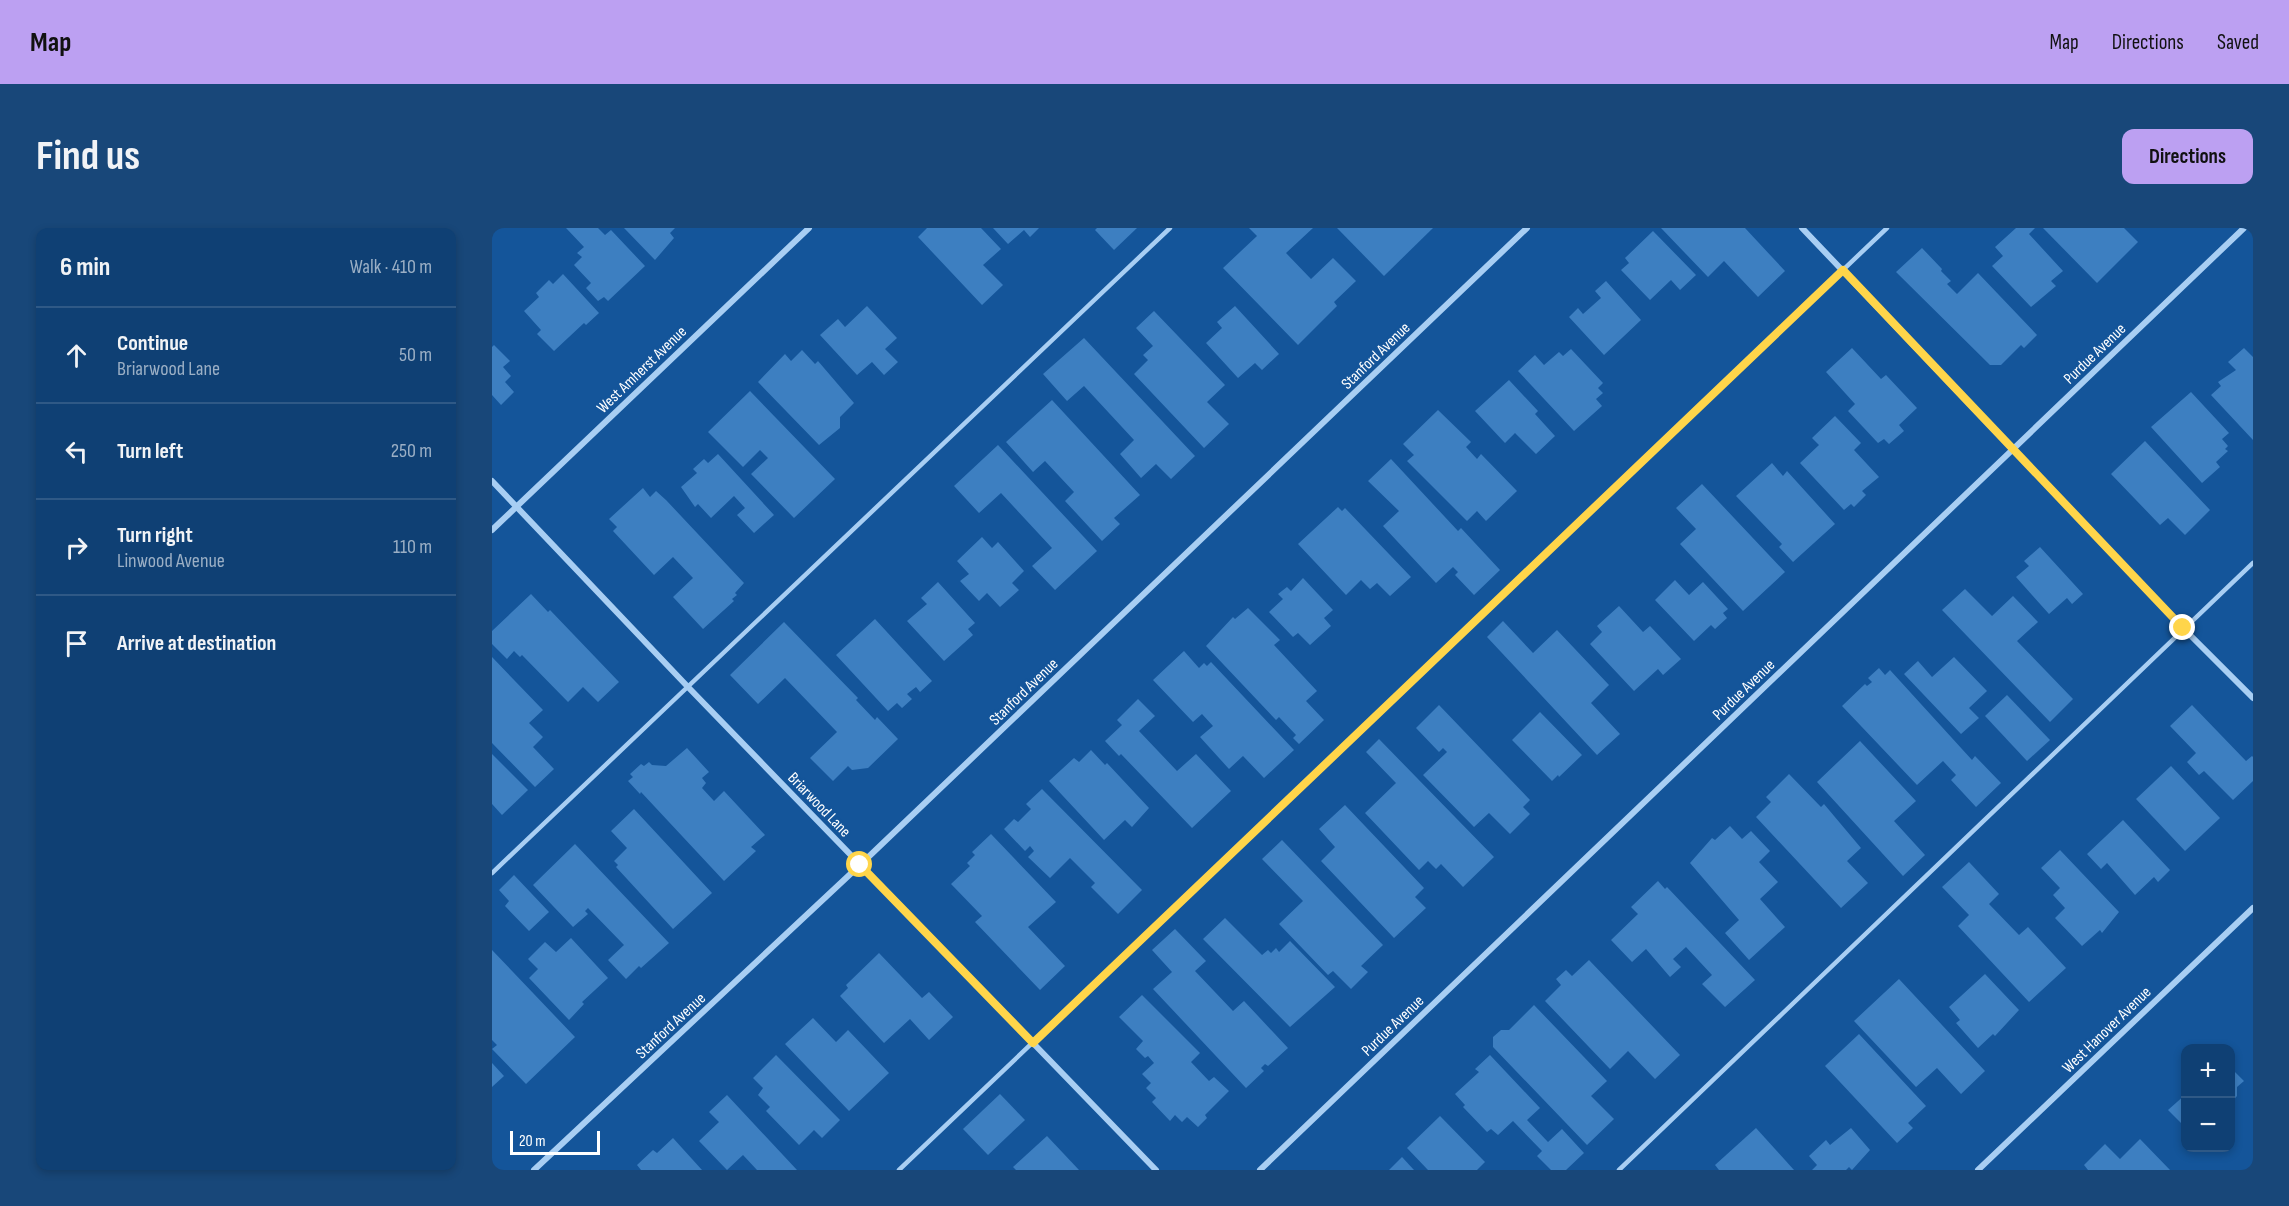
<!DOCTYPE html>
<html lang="en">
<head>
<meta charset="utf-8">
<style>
  :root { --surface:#0f4074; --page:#184779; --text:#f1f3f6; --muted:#9bafc5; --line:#2f5986; --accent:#bca0f2 }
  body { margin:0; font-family:"Sofia Sans Condensed",sans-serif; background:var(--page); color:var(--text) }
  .controls { position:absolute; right:18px; bottom:18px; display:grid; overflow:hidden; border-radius:12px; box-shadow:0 3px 9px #0003 }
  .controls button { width:54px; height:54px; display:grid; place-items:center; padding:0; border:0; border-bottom:2px solid var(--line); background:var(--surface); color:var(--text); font:30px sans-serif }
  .scale { position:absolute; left:18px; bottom:15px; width:90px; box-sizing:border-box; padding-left:6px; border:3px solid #fff; border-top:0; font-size:16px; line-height:21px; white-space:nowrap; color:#fff; -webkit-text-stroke:4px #14559a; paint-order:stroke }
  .stop { position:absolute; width:18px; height:18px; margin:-14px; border:4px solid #ffd54a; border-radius:50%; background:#fff }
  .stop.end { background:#ffd54a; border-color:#fff; box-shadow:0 2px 6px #0008 }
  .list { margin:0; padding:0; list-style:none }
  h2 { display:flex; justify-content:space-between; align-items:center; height:78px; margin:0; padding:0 24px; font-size:26px }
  h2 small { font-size:20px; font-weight:400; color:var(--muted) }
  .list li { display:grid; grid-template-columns:39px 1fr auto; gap:18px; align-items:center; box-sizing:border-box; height:96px; padding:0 24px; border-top:2px solid var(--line) }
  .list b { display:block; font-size:22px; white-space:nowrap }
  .list p { margin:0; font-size:20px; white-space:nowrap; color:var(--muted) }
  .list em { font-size:20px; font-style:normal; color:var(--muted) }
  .icon { flex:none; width:33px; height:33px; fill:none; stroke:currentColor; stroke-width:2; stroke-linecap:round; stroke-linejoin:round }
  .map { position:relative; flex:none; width:1761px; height:942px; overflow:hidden; border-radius:12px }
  header { display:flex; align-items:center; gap:36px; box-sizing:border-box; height:84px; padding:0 30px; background:var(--accent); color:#111 }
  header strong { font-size:28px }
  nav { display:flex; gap:33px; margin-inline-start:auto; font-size:21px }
  .intro { display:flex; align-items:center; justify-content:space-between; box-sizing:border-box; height:144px; padding:0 36px }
  h1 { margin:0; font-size:42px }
  .button { padding:15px 27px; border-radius:12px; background:var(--accent); color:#111; font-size:21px; font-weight:700 }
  main { display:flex; gap:36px; padding:0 36px }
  aside { flex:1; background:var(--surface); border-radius:12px; box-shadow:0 3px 9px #0003 }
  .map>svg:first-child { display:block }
  .building { fill:#3d7fc1 }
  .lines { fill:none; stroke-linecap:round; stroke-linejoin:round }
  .service { stroke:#a8cef3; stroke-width:4.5 }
  .minor { stroke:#a8cef3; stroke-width:6 }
  .route { stroke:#ffd54a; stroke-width:8 }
  .labels { text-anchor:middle; stroke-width:5; stroke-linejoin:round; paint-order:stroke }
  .street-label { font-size:16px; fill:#fff; stroke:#14559a }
</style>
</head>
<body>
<header>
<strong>Map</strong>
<nav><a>Map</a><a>Directions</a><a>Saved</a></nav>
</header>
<div class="intro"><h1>Find us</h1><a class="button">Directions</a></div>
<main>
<aside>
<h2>6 min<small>Walk · 410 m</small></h2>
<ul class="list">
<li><svg class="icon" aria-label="ahead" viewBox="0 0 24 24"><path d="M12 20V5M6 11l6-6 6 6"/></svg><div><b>Continue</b><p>Briarwood Lane</p></div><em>50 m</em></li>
<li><svg class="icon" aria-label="left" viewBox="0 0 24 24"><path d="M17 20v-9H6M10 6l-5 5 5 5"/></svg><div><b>Turn left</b></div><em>250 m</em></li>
<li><svg class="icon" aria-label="right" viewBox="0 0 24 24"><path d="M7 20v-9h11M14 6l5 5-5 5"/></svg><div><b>Turn right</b><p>Linwood Avenue</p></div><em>110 m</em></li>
<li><svg class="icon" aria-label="arrive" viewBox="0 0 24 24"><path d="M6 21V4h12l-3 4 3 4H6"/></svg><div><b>Arrive at destination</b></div></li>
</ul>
</aside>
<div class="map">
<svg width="1761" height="942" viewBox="0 0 1761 942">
  <rect width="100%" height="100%" fill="#14559a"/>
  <!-- building -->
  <g class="building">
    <polygon points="74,0 106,0 113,7 119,2 153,38 116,73 112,69 106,73 94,60 99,55 82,37 90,29 85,25 92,19"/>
    <polygon points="132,0 183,0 178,5 182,10 163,32"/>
    <polygon points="435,0 489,0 509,21 491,37 511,57 490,77 426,9"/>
    <polygon points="501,0 547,0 538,9 532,2 516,16"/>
    <polygon points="605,0 645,0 622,22 603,2"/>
    <polygon points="757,0 821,0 794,25 819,51 841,30 864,53 842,74 845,78 806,117 731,40 765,8"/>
    <polygon points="845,0 941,0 892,48"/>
    <polygon points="1169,0 1253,0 1293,43 1266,69 1232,33 1216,49"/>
    <polygon points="1524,0 1543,0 1537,6 1571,43 1559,53 1564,58 1539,79 1500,38 1511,28 1503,19"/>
    <polygon points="1551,0 1632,0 1646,14 1605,55"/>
    <polygon points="1161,3 1204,47 1188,62 1179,52 1158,72 1129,42 1137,35 1133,30"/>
    <polygon points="1430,20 1450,41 1449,43 1459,53 1455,56 1465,66 1486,45 1545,107 1532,120 1529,117 1509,137 1498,137 1404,44"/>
    <polygon points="71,46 107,85 94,97 92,95 62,123 45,106 49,102 32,83 47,69 44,65 57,52 61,56"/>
    <polygon points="1114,53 1149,92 1112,127 1077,89 1086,80 1091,86 1109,70 1103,63"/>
    <polygon points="375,78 405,110 393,121 406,134 392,147 380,134 365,147 328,107 346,91 353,99"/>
    <polygon points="743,78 787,126 770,142 763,135 746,150 714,115 730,100 725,94"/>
    <polygon points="662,83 733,157 715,174 737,196 712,220 642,146 656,132 651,127 661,118 644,100"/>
    <polygon points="592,110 703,228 679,251 664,236 649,250 628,226 642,212 592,158 575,173 551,146"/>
    <polygon points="2,117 18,133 11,139 19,148 13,154 22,164 9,177 0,167 0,119"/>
    <polygon points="1360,120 1389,151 1394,147 1425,180 1407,197 1412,203 1397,216 1392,211 1386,215 1356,183 1363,176 1334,144"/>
    <polygon points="1752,120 1761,129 1761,212 1719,167 1729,158 1726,154 1744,142 1736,134"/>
    <polygon points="1079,121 1111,155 1106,160 1111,165 1104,171 1110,178 1082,203 1026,143 1043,127 1052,137 1067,124 1071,128"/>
    <polygon points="310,122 323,136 326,133 362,175 348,189 348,200 327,217 266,154 293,126 299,133"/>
    <polygon points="1017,152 1046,183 1043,186 1063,208 1044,226 1023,205 1013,215 983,183"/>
    <polygon points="258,163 343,251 302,290 259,246 276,230 268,222 251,239 216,204"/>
    <polygon points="1699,164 1737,205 1730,211 1736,218 1733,221 1736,223 1724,234 1728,239 1710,255 1659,199"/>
    <polygon points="560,172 648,267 622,290 628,296 610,313 573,273 582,264 553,233 541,244 514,214"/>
    <polygon points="946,182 979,214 974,219 985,231 989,226 1025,263 994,293 985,283 975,293 915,233 922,227 911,216"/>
    <polygon points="1343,188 1369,215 1362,222 1387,249 1370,263 1374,267 1362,279 1359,276 1352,282 1308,235 1327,217 1320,210"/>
    <polygon points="1653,213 1718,282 1693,307 1676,290 1668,297 1619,246"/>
    <polygon points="506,217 605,323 563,362 540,338 560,320 509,265 487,285 462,258"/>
    <polygon points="226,226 282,287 262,305 245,287 253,280 242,268 219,290 206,276 203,279 189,259 205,245 201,241 212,231 216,235"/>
    <polygon points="899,231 966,303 969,300 1008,342 982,367 963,347 966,344 961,339 944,355 891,298 907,283 876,253"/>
    <polygon points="1280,235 1291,248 1295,243 1343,296 1301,334 1287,319 1290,316 1244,268"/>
    <polygon points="1210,256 1293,344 1251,383 1188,316 1204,301 1184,280"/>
    <polygon points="151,260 158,269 164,263 174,272 252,355 243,365 245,367 240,371 242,373 211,401 181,369 201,350 181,329 162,347 121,303 125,299 117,291"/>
    <polygon points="846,279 850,283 853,280 919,349 898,368 885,355 878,361 869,352 854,367 806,316"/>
    <polygon points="490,309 500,320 506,314 532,343 520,355 527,362 508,379 495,365 487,373 468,353 477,346 465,333"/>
    <polygon points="1548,319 1591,366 1580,376 1575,370 1557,386 1524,349 1537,338 1532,333"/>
    <polygon points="811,350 841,382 832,390 839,398 818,417 806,405 801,409 777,384 791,371 786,366 795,359 799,363"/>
    <polygon points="1183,352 1197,367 1211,354 1236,381 1231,385 1235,390 1223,401 1219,397 1202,413 1163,372"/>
    <polygon points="446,354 483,395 476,401 481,407 452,433 415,393 435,376 429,370"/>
    <polygon points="1473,361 1500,388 1521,368 1546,394 1525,413 1581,471 1558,494 1450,382"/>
    <polygon points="39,366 56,384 58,382 127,454 106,474 91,459 76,474 30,427 28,429 22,423 15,431 0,416 0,403"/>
    <polygon points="1127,378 1151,404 1158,398 1189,431 1171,447 1166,441 1142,463 1098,416 1110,404 1105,398"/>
    <polygon points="756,380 788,412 782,417 825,463 814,473 832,492 807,516 801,510 804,507 787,489 784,492 714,418 741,389 743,391"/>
    <polygon points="383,391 440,453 428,464 424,459 415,466 420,471 410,480 405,475 396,483 344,427"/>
    <polygon points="1011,393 1041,425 1065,402 1117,457 1099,475 1128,506 1105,527 995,409"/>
    <polygon points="292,394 366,470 364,472 383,492 385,489 406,511 376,540 360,542 356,538 341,553 318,530 345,504 293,450 266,476 238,447"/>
    <polygon points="692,423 707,440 712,435 715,438 719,434 802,522 772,550 751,528 737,541 708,509 721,498 710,486 701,494 661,452"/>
    <polygon points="0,429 51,482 37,495 51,509 41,519 62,541 43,559 0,515"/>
    <polygon points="1462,429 1495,463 1477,480 1487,490 1469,506 1412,446 1426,433 1440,449"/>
    <polygon points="1387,440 1393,447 1398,442 1480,532 1483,528 1509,555 1484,579 1459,552 1464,547 1451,533 1425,557 1350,478 1373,456 1375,458 1380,454 1376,450"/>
    <polygon points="1515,467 1558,512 1535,533 1493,488"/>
    <polygon points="646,471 663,488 647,503 685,543 704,526 739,563 700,600 629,526 627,528 613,513 630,497 625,492"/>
    <polygon points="947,477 1038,572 1031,579 1038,586 1018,606 997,585 982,599 931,547 955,524 951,520 947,524 924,500"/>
    <polygon points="1700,477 1754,533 1760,528 1761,529 1761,553 1741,572 1712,543 1707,547 1695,534 1704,525 1678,498"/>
    <polygon points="1048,484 1090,527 1067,549 1066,547 1060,553 1020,512"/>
    <polygon points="887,511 1002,629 971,659 949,636 944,641 936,633 927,642 873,585 904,555 874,524"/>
    <polygon points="1368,513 1424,573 1402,593 1433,627 1411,648 1325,554"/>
    <polygon points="195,520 217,544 210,550 214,555 210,560 222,573 232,563 273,607 259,619 264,623 232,653 149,564 148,566 136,553 141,549 138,546 149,536 152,538 157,534 160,537 174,538"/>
    <polygon points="599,522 613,537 615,535 657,580 640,599 633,592 612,612 557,553 582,530 587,534"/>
    <polygon points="0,526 36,562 10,587 0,576"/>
    <polygon points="1679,538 1728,590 1693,623 1644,571"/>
    <polygon points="1297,546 1329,579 1332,576 1369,620 1355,633 1376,655 1349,680 1264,589 1279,574 1274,569"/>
    <polygon points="550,561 650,662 626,686 599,659 603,655 578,630 558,650 536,629 542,623 538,618 533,623 512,601 522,591 526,594 539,581 534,576"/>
    <polygon points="853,577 932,660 923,669 934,680 902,710 829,633 843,619 827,601"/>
    <polygon points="142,581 220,665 181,701 124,639 126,637 122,633 135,620 119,603"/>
    <polygon points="1631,592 1678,642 1666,654 1662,649 1643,667 1615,635 1609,641 1595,626"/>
    <polygon points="1238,598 1250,611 1259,603 1278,623 1267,634 1286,654 1268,671 1293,699 1257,732 1233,705 1247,692 1198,635 1220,610 1223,612"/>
    <polygon points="499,606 564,674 536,699 573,738 548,762 483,694 490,688 459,656 478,638 475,635 483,627 480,624"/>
    <polygon points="790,612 891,717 869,738 876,744 859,761 841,743 836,747 787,696 811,673 770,631"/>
    <polygon points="83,616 177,715 149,740 147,738 134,751 116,732 132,717 96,680 93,683 96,686 81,699 41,657"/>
    <polygon points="1568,622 1627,684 1610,705 1608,702 1590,718 1563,690 1573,680 1561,667 1568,660 1549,640"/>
    <polygon points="1477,634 1507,666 1497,676 1527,707 1536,699 1574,740 1537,774 1466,698 1477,687 1450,659"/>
    <polygon points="22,647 57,684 37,703 13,678 17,673 7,662"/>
    <polygon points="1166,653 1173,661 1175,659 1263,752 1233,779 1210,756 1220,747 1194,719 1181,731 1189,739 1178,749 1154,721 1140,734 1119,712 1146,686 1139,679"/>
    <polygon points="733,690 770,727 776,722 779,725 784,720 787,724 798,713 843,759 798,799 711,711"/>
    <polygon points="683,701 714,733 703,743 741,783 752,773 796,820 776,838 773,836 769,840 772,843 754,860 661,761 680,744 660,722"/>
    <polygon points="79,710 116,750 90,774 92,776 77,792 37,750 46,741 36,731 53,714 64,724"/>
    <polygon points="0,722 83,809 34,856 0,821 5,817 0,812"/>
    <polygon points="387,725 430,770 437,764 461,789 437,812 418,791 392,815 348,768 356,760 354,757"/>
    <polygon points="1097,732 1188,827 1163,851 1136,823 1118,841 1053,773 1069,757 1064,751 1074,742 1080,748"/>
    <polygon points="1493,746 1527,782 1503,808 1501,806 1486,820 1464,795 1468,792 1457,779"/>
    <polygon points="1407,751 1493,843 1469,866 1445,840 1424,859 1362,793"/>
    <polygon points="650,767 708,825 699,834 717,853 722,849 737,863 713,887 715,890 706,899 695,889 690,894 683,887 678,893 660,874 664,870 654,860 659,855 650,846 662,835 656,828 653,830 644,821 651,813 627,789"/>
    <polygon points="1042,777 1115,853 1099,868 1122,891 1095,917 1001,819 1001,809 1009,802 1017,802"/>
    <polygon points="321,790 344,814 356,802 397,845 357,883 293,816"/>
    <polygon points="1367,806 1434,878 1416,895 1421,900 1405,915 1333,838"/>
    <polygon points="284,827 348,892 330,910 322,902 307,917 274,883 278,879 266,867 271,860 261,850"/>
    <polygon points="998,827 1048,880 1035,892 1056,914 1070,901 1092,925 1074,942 1059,942 1045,928 1050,923 1021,893 1006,907 999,901 995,904 971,879 973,877 963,866 987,844 983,841"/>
    <polygon points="0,835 12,848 0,859"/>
    <polygon points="1738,839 1752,853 1745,859 1745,868 1738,876"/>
    <polygon points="508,866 533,892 496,927 471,901"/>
    <polygon points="1694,866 1694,900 1676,882"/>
    <polygon points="235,867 305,942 265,942 251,927 235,942 207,913 227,894 217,884"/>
    <polygon points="948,888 993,934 985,942 936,942 915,920"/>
    <polygon points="1264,900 1302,942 1227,942 1223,937"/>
    <polygon points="1359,900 1378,922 1360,942 1357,939 1354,942 1320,942 1325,937 1317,928 1334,912 1338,917"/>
    <polygon points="555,908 587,942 524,942 521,939"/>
    <polygon points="181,910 210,942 149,942 145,937 161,922 165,925"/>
    <polygon points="1648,911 1678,942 1596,942 1592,937 1613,916 1628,931"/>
    <polygon points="910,929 922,942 897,942"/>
  </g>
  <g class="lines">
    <!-- service -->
    <g class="service">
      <polyline points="0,645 678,0"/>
      <polyline points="407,942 1395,0"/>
      <polyline points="1127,942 1761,335"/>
    </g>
    <!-- minor -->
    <g class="minor">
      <polyline points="1310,0 1691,400 1761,470"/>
      <polyline points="0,253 196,459 664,942"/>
      <polyline points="0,302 317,0"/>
      <polyline points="42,942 368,637 1035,0"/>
      <polyline points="768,942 1752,0"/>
      <polyline points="1486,942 1761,680"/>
    </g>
  </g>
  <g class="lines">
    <!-- route -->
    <polyline class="route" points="368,637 541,815 1351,42 1691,400"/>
  </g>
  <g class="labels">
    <!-- street labels -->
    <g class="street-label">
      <text transform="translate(1602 125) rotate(-44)" y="6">Purdue Avenue</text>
      <text transform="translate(883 127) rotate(-44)" y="6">Stanford Avenue</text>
      <text transform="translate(149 141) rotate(-44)" y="6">West Amherst Avenue</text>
      <text transform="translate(1251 461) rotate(-44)" y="6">Purdue Avenue</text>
      <text transform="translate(531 463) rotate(-44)" y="6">Stanford Avenue</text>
      <text transform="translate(328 576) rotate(46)" y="6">Briarwood Lane</text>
      <text transform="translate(178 797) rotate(-43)" y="6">Stanford Avenue</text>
      <text transform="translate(900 797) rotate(-44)" y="6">Purdue Avenue</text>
      <text transform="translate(1614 801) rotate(-44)" y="6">West Hanover Avenue</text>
    </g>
  </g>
</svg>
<div class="controls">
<button>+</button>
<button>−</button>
</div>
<div class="scale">20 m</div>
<div class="stop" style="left:368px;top:637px"></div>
<div class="stop end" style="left:1691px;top:400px"></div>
</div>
</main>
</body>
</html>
